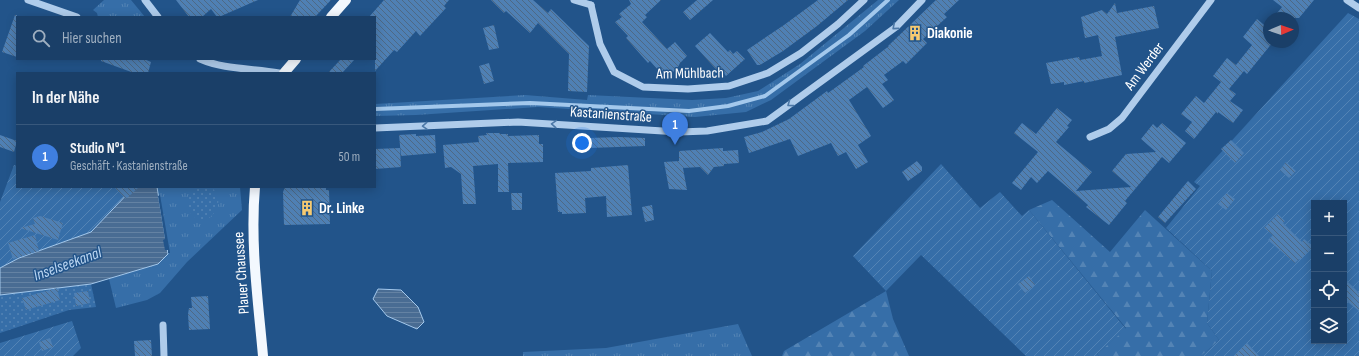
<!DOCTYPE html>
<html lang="de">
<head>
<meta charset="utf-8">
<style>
  :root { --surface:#1a3f68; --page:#274a71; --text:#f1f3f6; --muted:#9fafc0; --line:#38587c; --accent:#e69b98 }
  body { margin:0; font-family:"Sofia Sans Condensed",sans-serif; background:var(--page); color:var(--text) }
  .controls { position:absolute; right:12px; bottom:12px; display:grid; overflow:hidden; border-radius:0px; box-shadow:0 2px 10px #0003 }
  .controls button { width:36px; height:36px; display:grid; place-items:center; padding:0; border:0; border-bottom:1px solid var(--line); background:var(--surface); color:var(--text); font:20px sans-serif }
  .compass { position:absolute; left:1263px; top:12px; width:36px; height:36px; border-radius:50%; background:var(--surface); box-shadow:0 2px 10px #0003; rotate:88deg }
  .you { position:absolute; left:582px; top:143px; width:14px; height:14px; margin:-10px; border:3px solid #fff; border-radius:50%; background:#1a73e8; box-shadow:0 0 0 6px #1a73e833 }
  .badge { display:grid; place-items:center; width:26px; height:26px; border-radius:50%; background:var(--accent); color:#fff; font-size:13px; font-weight:700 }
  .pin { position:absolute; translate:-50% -33px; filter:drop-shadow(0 1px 2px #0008) }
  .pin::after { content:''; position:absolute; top:21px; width:14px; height:12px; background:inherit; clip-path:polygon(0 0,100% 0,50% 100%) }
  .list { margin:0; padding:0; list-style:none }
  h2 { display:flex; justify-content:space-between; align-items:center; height:52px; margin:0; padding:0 16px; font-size:17px }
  h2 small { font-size:13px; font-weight:400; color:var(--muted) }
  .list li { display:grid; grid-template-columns:26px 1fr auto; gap:12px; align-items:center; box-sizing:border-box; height:64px; padding:0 16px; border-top:1px solid var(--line) }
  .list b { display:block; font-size:15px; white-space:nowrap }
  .list p { margin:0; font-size:13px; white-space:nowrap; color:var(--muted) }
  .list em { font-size:13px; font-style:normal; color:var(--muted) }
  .icon { flex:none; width:22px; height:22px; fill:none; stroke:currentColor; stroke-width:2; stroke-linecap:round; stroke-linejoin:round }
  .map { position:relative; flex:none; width:1359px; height:356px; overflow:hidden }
  .search { position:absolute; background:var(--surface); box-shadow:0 2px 10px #0003; left:16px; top:16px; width:360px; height:44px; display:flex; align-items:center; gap:10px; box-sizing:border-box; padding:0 14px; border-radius:0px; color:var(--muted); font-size:15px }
  .panel { position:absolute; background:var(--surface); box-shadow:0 2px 10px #0003; left:16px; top:72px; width:360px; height:116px; border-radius:0px }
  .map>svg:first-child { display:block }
  .grass { fill:url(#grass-tufts) }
  .forest { fill:url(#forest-firs) }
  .park { fill:url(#park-dots) }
  .garden { fill:url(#garden-furrows); fill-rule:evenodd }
  .water { fill:url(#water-rules); stroke:#a3c8ec }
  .pier { fill:#22548a }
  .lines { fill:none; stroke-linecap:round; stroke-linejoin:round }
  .stream { stroke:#a3c8ec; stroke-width:4 }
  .building { fill:url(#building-back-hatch) }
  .minor { stroke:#afcceb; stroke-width:7 }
  .major { stroke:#f3f8fe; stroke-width:10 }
  .oneway { stroke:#4c78a7 }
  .labels { text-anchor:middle; stroke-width:3; stroke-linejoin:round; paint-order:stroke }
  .poi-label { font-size:15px; font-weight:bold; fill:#fff; stroke:#22548a; text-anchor:start }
  .street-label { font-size:15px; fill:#fff; stroke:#22548a }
  .water-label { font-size:16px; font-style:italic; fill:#bbd6f2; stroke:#22548a }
</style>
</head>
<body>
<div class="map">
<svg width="1359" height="356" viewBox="0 0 1359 356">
  <defs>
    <pattern id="grass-tufts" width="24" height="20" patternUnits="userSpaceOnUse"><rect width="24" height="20" fill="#366ea8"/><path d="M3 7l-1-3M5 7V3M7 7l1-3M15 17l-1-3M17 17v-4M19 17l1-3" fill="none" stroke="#5484b5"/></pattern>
    <pattern id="forest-firs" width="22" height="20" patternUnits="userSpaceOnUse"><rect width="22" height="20" fill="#366ea8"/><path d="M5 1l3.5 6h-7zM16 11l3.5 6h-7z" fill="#5484b5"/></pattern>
    <pattern id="park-dots" width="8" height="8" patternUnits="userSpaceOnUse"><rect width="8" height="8" fill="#366ea8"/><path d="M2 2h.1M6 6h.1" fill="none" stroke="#5484b5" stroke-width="1.8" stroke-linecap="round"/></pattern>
    <pattern id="garden-furrows" width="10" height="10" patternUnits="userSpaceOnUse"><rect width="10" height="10" fill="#366ea8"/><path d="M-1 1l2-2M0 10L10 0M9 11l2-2" fill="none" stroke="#5484b5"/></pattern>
    <pattern id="water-rules" width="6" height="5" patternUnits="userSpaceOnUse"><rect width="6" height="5" fill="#496c93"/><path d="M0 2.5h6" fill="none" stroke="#6482a3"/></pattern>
    <pattern id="building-back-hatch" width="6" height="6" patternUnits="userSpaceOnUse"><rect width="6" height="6" fill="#4f80b4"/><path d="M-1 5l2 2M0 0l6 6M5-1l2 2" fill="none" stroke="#4e6985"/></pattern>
  </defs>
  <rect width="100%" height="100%" fill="#22548a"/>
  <!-- grass -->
  <g class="grass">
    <polygon points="104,0 131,0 145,17 98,17 97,13 93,10"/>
    <polygon points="878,0 899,0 865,31 771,100 746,112 695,117 538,107 416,115 375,116 375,104 525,95 587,100 588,95 692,100 726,98 758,91 800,64"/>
    <polygon points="157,187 240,187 242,210 187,262 160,293 147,300 116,308 109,279 158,264 168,254"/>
    <polygon points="738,324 752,356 523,356 523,352 606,348"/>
  </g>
  <!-- forest -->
  <g class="forest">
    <polygon points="1052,200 1110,252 1145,210 1212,271 1207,323 1219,340 1201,356 1099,356 1097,354 1126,328 1029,210"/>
    <polygon points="886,291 893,319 909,356 782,356 784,351"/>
  </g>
  <!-- park -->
  <g class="park">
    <path d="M194,187H211C225,199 217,215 203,222C186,214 182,203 194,187Z"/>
    <polygon points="91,284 96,307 69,310 0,333 0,295"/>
  </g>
  <!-- garden -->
  <g class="garden">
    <path d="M1348,13L1359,19V356H1201L1219,340L1207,323L1212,271L1166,228L1200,186L1194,182ZM1314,203H1344V341H1314Z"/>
    <polygon points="941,164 980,208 1000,192 1022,216 1029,210 1126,329 1097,354 1099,356 1026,356 921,255 886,291 853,256"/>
    <polygon points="14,165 17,166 17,187 134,187 91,232 19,258 0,268 0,202"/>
    <polygon points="72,321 81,348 73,356 0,356 0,343"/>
  </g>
  <!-- water -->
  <g class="water">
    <polygon points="134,187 157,187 168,254 158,264 91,284 0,295 0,268 19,258 91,232"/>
    <polygon points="378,289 401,290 418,307 424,322 417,329 387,316 373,299"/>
  </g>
  <!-- pier -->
  <polygon class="pier" points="160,195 170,253 168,253 168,250 165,250 163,240 165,239 158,196"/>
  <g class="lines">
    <!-- stream -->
    <polyline class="stream" points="375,109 530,103 689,111 728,106 765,96 849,35 888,0"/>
  </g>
  <!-- building -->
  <g class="building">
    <polygon points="176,0 258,0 219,17 217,17 211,9 202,17 189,17"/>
    <polygon points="300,0 331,0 315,17 290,17"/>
    <polygon points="384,0 449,0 444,6 446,8 420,36 416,31 397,52 394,50 375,71 375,17 369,17"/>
    <polygon points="491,0 533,0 548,13 551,9 589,46 587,92 568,91 569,54 538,23 530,33 506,11 504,13"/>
    <polygon points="629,0 661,0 645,15 647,17 642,22 667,49 675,42 687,56 680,63 678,67 668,77 665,78 650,61 648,63 626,38 628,36 615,22 622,17 619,14 631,4"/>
    <polygon points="697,0 713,0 690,20 683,12"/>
    <polygon points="818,0 848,0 817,26 783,51 760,65 757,65 747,50 784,25"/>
    <polygon points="936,0 959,0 944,14 947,17 923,39 927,43 906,64 903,61 884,75 888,80 882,84 894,100 883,108 867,87 849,100 871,136 858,145 868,162 856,169 846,152 838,156 831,143 798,156 790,139 749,153 744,137 762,132 789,119 827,91 828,93 864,67 863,66 889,46 888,46"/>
    <polygon points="1273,0 1314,0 1299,18 1273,18 1282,7"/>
    <polygon points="1115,3 1117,13 1154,6 1159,28 1115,37 1122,75 1084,83 1084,81 1064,85 1064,82 1051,84 1046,63 1079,57 1080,60 1102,56 1098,35 1085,38 1081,17 1102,10 1107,14"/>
    <polygon points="15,15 17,15 17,57 2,52"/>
    <polygon points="1257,19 1269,29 1269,42 1273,42 1247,74 1244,71 1229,89 1236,94 1230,101 1243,110 1233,123 1218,112 1218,114 1216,112 1194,139 1185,131 1192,122 1181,114 1196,96 1204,103 1221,82 1213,76 1227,58 1236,65 1252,45 1243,37"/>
    <polygon points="494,25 499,48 489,50 483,28"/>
    <polygon points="710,33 728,52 730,50 733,54 737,51 745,59 726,76 721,70 719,72 713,66 695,46"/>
    <polygon points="101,59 144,59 151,62 148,73 134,73 101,61"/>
    <polygon points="341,59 355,59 342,73 328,73"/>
    <polygon points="489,63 494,81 484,84 479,66"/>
    <polygon points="1057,108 1072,120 1067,126 1069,127 1056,142 1092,172 1076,191 1131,187 1112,171 1126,154 1156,152 1141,139 1153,124 1157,128 1162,123 1186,143 1169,163 1162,157 1125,201 1127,203 1109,225 1086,207 1088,205 1048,171 1037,183 1031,177 1021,190 1012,183 1038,152 1014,133 1022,123 1036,134"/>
    <polygon points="486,133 500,133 500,134 508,134 508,136 539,135 539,144 543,144 543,162 508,163 509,192 498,192 498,164 473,166 476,204 463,204 461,174 451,167 445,168 443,145 479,142 478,136 487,135"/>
    <polygon points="416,134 416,136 435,135 436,153 401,156 399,135"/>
    <polygon points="0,135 17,141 14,152 0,147"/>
    <polygon points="619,137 645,138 645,146 590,148 589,138"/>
    <polygon points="1231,140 1244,153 1235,163 1221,149"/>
    <polygon points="400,148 401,167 375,169 375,149"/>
    <polygon points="723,148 723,151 738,150 739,163 724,164 724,166 714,167 708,175 700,167 683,168 687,190 669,189 664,162 679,161 679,151"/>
    <polygon points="917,161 922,167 922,171 908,181 902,172"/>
    <polygon points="1286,162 1296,171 1289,178 1280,170"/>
    <polygon points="628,165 632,215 607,217 606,196 585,198 586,213 562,214 562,212 558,212 555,173 591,171 591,168"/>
    <polygon points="1188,181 1196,189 1165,223 1158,217"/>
    <polygon points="114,187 139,187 126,199"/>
    <polygon points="285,187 326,187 326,190 329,190 330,224 284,225 283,192"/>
    <polygon points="511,193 522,193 522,210 512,210"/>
    <polygon points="1227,193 1235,199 1226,210 1218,204"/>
    <polygon points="652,205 654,220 645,222 642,207"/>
    <polygon points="1278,214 1285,221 1283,223 1302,242 1304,239 1313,246 1300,260 1299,259 1295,263 1268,240 1273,235 1264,228"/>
    <polygon points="40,216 63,223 58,240 20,228 35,224 33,218"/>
    <polygon points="35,235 39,251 13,259 8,243"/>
    <polygon points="1029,276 1035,285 1025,293 1018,284"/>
    <polygon points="1344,278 1359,293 1359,311 1344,299"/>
    <polygon points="57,288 60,300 26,310 22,298"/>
    <polygon points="88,291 90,303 76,306 74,293"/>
    <polygon points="208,296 210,329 189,330 188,314 189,308 192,308 191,297"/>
    <polygon points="50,338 53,347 42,351 39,342"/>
    <polygon points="151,340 152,356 135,356 134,341"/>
    <polygon points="1247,343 1259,356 1234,356"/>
  </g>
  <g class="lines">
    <!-- minor -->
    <g class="minor">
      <polyline points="28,0 77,17"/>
      <polyline points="145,0 158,17"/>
      <polyline points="574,0 591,5"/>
      <polyline points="1347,0 1359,8"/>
      <polyline points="591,5 600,44 614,72 643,87 688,89 729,86 768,73 801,53 838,24 864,0"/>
      <path d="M200,59C225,70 253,68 279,73"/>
      <polyline points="375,128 518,122 679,132 707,131 767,121 896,27 922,0"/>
      <polyline points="1090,137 1109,129 1122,118 1211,0"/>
      <polyline points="163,325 164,356"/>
    </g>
    <!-- major -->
    <g class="major">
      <polyline points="331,17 346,0"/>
      <polyline points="284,73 296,59"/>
      <path d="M255,187C250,243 258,300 263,356"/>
    </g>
  </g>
  <!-- one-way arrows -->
  <defs><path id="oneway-chevron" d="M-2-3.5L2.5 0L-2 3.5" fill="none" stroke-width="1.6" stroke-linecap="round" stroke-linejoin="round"/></defs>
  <g class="oneway">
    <use href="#oneway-chevron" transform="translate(895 27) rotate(140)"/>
    <use href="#oneway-chevron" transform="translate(790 104) rotate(144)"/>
    <use href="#oneway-chevron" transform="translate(554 124) rotate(-176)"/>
    <use href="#oneway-chevron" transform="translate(425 126) rotate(177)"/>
  </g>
  <!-- icons -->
  <defs>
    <g id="building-bare" transform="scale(1.2)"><path d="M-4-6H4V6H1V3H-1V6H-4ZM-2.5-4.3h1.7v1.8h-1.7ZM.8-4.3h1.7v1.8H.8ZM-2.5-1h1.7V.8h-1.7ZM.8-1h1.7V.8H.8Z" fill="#f6ca71" stroke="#22548a" stroke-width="2.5" paint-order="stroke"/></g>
  </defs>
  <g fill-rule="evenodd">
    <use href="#building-bare" x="915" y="33"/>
    <use href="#building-bare" x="307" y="208"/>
  </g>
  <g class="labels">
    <!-- poi labels -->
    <g class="poi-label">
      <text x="927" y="38">Diakonie</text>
      <text x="319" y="213">Dr. Linke</text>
    </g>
    <!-- street labels -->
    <g class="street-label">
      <text transform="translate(1144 66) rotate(-53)" y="5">Am Werder</text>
      <text transform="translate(690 73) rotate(-1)" y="5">Am Mühlbach</text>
      <text transform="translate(611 114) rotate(4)" y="5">Kastanienstraße</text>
      <text transform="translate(241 273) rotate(-94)" y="5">Plauer Chaussee</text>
    </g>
    <!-- water labels -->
    <g class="water-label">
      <text transform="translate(67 263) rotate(-20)" y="6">Inselseekanal</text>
    </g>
  </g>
</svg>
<div class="controls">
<button>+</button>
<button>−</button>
<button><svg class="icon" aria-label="locate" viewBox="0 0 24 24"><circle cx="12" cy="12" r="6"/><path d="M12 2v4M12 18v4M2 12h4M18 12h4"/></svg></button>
<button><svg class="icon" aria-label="layers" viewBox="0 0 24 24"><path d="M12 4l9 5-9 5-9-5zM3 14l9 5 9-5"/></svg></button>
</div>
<svg class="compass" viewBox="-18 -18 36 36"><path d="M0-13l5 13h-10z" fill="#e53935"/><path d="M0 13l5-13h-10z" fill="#9fafc0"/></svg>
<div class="you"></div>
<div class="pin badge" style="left:675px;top:145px;background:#3f7fe0">1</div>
<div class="search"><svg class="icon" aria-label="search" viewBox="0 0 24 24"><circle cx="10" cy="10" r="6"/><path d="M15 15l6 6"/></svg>Hier suchen</div>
<section class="panel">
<h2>In der Nähe<small></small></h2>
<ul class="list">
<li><span class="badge" style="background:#3f7fe0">1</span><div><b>Studio N°1</b><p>Geschäft · Kastanienstraße</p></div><em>50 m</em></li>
</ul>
</section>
</div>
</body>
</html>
